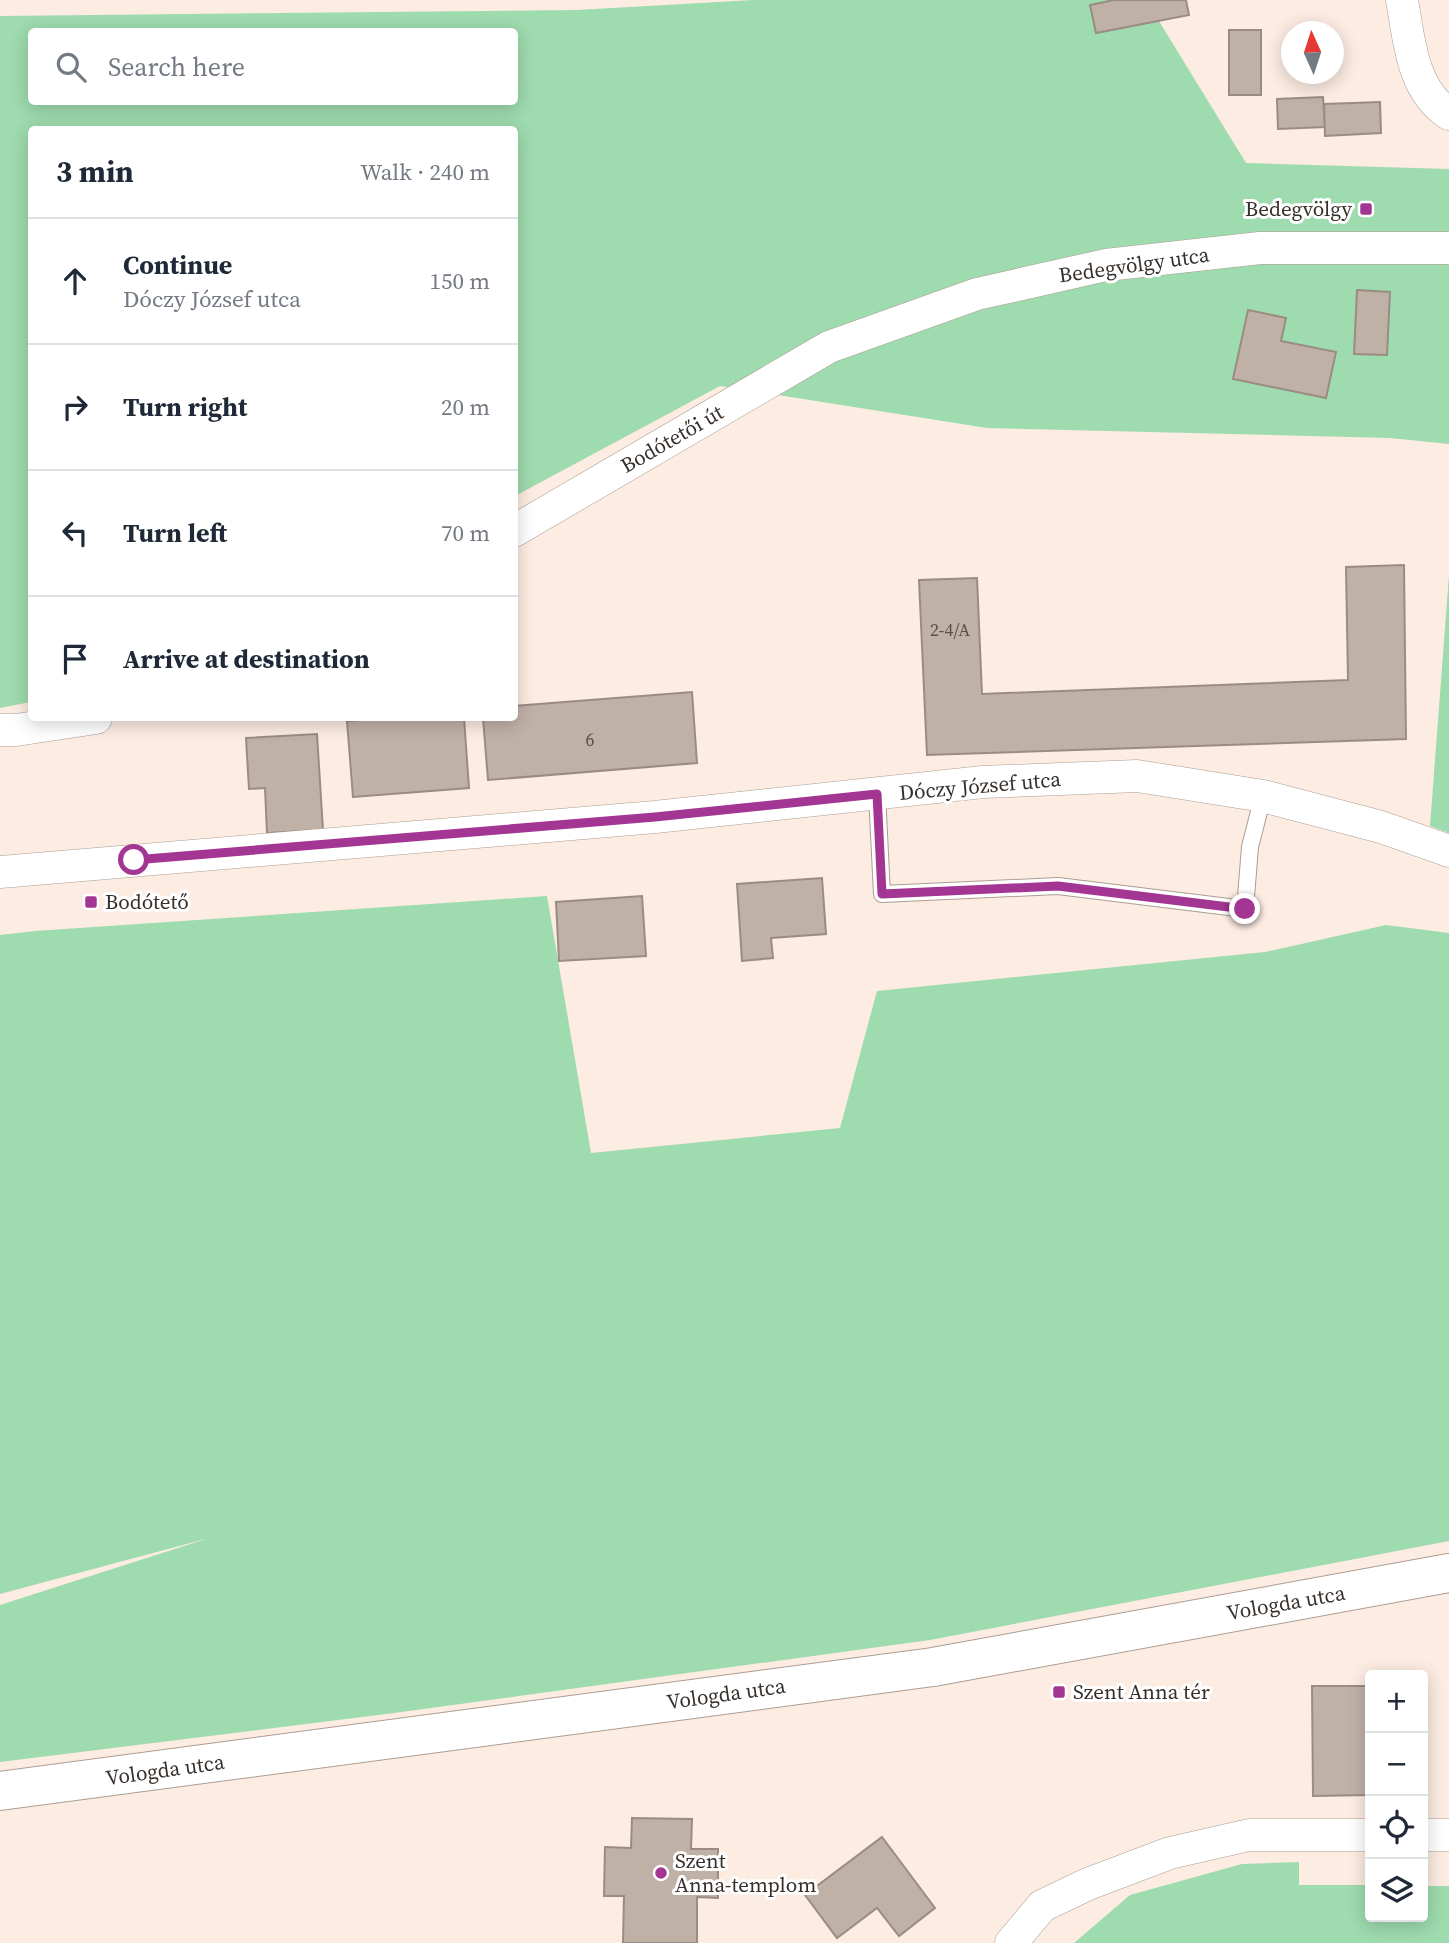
<!DOCTYPE html>
<html lang="en">
<head>
<meta charset="utf-8">
<style>
  :root { --surface:#fff; --page:#f6f6f7; --text:#1f2937; --muted:#747a83; --line:#e0e1e3 }
  body { margin:0; font-family:"Source Serif 4",serif; background:var(--page); color:var(--text) }
  .controls { position:absolute; right:21px; bottom:21px; display:grid; overflow:hidden; border-radius:7px; box-shadow:0 4px 18px #0003 }
  .controls button { width:63px; height:63px; display:grid; place-items:center; padding:0; border:0; border-bottom:2px solid var(--line); background:var(--surface); color:var(--text); font:35px sans-serif }
  .compass { position:absolute; left:1281px; top:21px; width:63px; height:63px; border-radius:50%; background:var(--surface); box-shadow:0 4px 18px #0003; rotate:357deg }
  .stop { position:absolute; width:21px; height:21px; margin:-16px; border:5px solid #a33593; border-radius:50%; background:#fff }
  .stop.end { background:#a33593; border-color:#fff; box-shadow:0 2px 7px #0008 }
  .list { margin:0; padding:0; list-style:none }
  h2 { display:flex; justify-content:space-between; align-items:center; height:91px; margin:0; padding:0 28px; font-size:30px }
  h2 small { font-size:23px; font-weight:400; color:var(--muted) }
  .list li { display:grid; grid-template-columns:46px 1fr auto; gap:21px; align-items:center; box-sizing:border-box; height:126px; padding:0 28px; border-top:2px solid var(--line) }
  .list b { display:block; font-size:26px; white-space:nowrap }
  .list p { margin:0; font-size:23px; white-space:nowrap; color:var(--muted) }
  .list em { font-size:23px; font-style:normal; color:var(--muted) }
  .icon { flex:none; width:38px; height:38px; fill:none; stroke:currentColor; stroke-width:2; stroke-linecap:round; stroke-linejoin:round }
  .map { position:relative; flex:none; width:1449px; height:1943px; overflow:hidden }
  .search { position:absolute; background:var(--surface); box-shadow:0 4px 18px #0003; left:28px; top:28px; width:490px; height:77px; display:flex; align-items:center; gap:18px; box-sizing:border-box; padding:0 24px; border-radius:7px; color:var(--muted); font-size:26px }
  .panel { position:absolute; background:var(--surface); box-shadow:0 4px 18px #0003; left:28px; top:126px; width:490px; height:595px; border-radius:7px }
  .map>svg:first-child { display:block }
  .green { fill:#9edbae; fill-rule:evenodd }
  .building { fill:#c0b1a7; stroke:#9a8c82; stroke-width:2 }
  .lines { fill:none; stroke-linecap:round; stroke-linejoin:round }
  .lane-casing { stroke:#ac9d93; stroke-width:18 }
  .street-casing { stroke:#ac9d93; stroke-width:33 }
  .secondary-casing { stroke:#ac9d93; stroke-width:40 }
  .lane { stroke:#fff; stroke-width:16 }
  .street { stroke:#fff; stroke-width:32 }
  .secondary { stroke:#fff; stroke-width:38 }
  .route { stroke:#a33593; stroke-width:9 }
  .poi-dot { fill:#a33593; stroke:#fff; stroke-width:2.5 }
  .labels { text-anchor:middle; stroke-width:6; stroke-linejoin:round; paint-order:stroke }
  .number-label { font-size:18px; fill:#59514c }
  .poi-label { font-size:21px; fill:#37312d; stroke:#fff; text-anchor:start }
  .street-label { font-size:21px; fill:#37312d; stroke:#fff }
</style>
</head>
<body>
<div class="map">
<svg width="1449" height="1943" viewBox="0 0 1449 1943">
  <rect width="100%" height="100%" fill="#fcece2"/>
  <!-- green -->
  <g class="green">
    <path d="M753,0H1146L1246,163L1449,169V444L1390,438L987,428L720,386L515,496L514,130H32L31,702L0,708V16L577,10ZM32,32H514V102H32Z"/>
    <polygon points="1449,575 1449,833 1430,826"/>
    <polygon points="547,896 591,1153 840,1128 877,991 1265,952 1386,925 1449,933 1449,1541 930,1640 394,1713 0,1762 0,1605 209,1538 0,1594 0,935 35,931"/>
    <polygon points="1299,1862 1299,1885 1370,1885 1370,1917 1423,1917 1423,1886 1449,1886 1449,1943 1074,1943 1130,1895 1242,1864"/>
  </g>
  <!-- building -->
  <g class="building">
    <polygon points="1114,0 1186,0 1189,15 1096,33 1090,5"/>
    <rect x="1229" y="30" width="32" height="65"/>
    <polygon points="1323,97 1325,127 1278,129 1277,99"/>
    <polygon points="1380,102 1381,133 1325,136 1324,104"/>
    <polygon points="1357,290 1390,292 1387,355 1354,354"/>
    <polygon points="1248,310 1286,318 1281,341 1336,352 1326,398 1233,379"/>
    <polygon points="1404,565 1406,739 927,755 919,580 977,578 982,694 1348,680 1346,567"/>
    <polygon points="692,692 697,763 488,780 483,718 514,718 514,706"/>
    <polygon points="385,718 464,718 469,788 353,797 347,721"/>
    <polygon points="317,734 323,830 267,833 265,788 249,789 246,738"/>
    <polygon points="822,878 826,934 771,938 773,958 742,961 737,884"/>
    <polygon points="642,896 646,956 559,961 556,902"/>
    <polygon points="1312,1686 1370,1686 1370,1795 1313,1796"/>
    <polygon points="632,1818 692,1819 691,1849 718,1849 718,1898 697,1897 697,1943 623,1943 624,1896 604,1896 605,1847 631,1848"/>
    <polygon points="882,1837 935,1908 899,1936 877,1908 837,1938 805,1895"/>
  </g>
  <g class="lines">
    <!-- lane casing -->
    <g class="lane-casing">
      <polyline id="lane" points="877,794 882,894 1058,886 1245,909 1250,847 1263,796"/>
    </g>
    <!-- street casing -->
    <g class="street-casing">
      <g id="street">
        <path d="M1402,0C1409,40 1412,90 1449,114"/>
        <polyline points="514,531 829,347 977,294 1106,265 1260,248 1449,248"/>
        <polyline points="0,730 16,730 96,718"/>
        <polyline points="0,872 655,817 983,782 1137,776 1263,796 1381,827 1449,851"/>
        <polyline points="1423,1835 1449,1835"/>
        <polyline points="1011,1943 1042,1906 1088,1884 1170,1853 1249,1835 1370,1835"/>
      </g>
    </g>
    <!-- secondary casing -->
    <g class="secondary-casing">
      <polyline id="secondary" points="0,1791 933,1667 1449,1573"/>
    </g>
    <!-- lane -->
    <use href="#lane" class="lane"/>
    <!-- street -->
    <use href="#street" class="street"/>
    <!-- secondary -->
    <use href="#secondary" class="secondary"/>
  </g>
  <g class="lines">
    <!-- route -->
    <polyline class="route" points="134,860 655,817 877,794 882,894 1058,886 1245,909"/>
  </g>
  <!-- markers -->
  <g class="poi-dot">
    <rect x="1359" y="202" width="14" height="14" rx="3.5"/>
    <rect x="84" y="895" width="14" height="14" rx="3.5"/>
    <rect x="1052" y="1685" width="14" height="14" rx="3.5"/>
    <circle cx="661" cy="1873" r="7"/>
  </g>
  <g class="labels">
    <!-- number labels -->
    <g class="number-label">
      <text x="950" y="636">2-4/A</text>
      <text x="590" y="746">6</text>
    </g>
    <!-- poi labels -->
    <g class="poi-label">
      <text x="1352" y="216" text-anchor="end">Bedegvölgy</text>
      <text x="105" y="909">Bodótető</text>
      <text x="1073" y="1699">Szent Anna tér</text>
      <text x="675" y="1868">Szent<tspan x="675" dy="24">Anna-templom</tspan></text>
    </g>
    <!-- street labels -->
    <g class="street-label">
      <text transform="translate(1134 265) rotate(-8)" y="7">Bedegvölgy utca</text>
      <text transform="translate(672 439) rotate(-30)" y="7">Bodótetői út</text>
      <text transform="translate(980 786) rotate(-5)" y="7">Dóczy József utca</text>
      <text transform="translate(1286 1603) rotate(-10)" y="7">Vologda utca</text>
      <text transform="translate(726 1694) rotate(-8)" y="7">Vologda utca</text>
      <text transform="translate(165 1770) rotate(-8)" y="7">Vologda utca</text>
    </g>
  </g>
</svg>
<div class="controls">
<button>+</button>
<button>−</button>
<button><svg class="icon" aria-label="locate" viewBox="0 0 24 24"><circle cx="12" cy="12" r="6"/><path d="M12 2v4M12 18v4M2 12h4M18 12h4"/></svg></button>
<button><svg class="icon" aria-label="layers" viewBox="0 0 24 24"><path d="M12 4l9 5-9 5-9-5zM3 14l9 5 9-5"/></svg></button>
</div>
<svg class="compass" viewBox="-18 -18 36 36"><path d="M0-13l5 13h-10z" fill="#e53935"/><path d="M0 13l5-13h-10z" fill="#747a83"/></svg>
<div class="stop" style="left:134px;top:860px"></div>
<div class="stop end" style="left:1245px;top:909px"></div>
<div class="search"><svg class="icon" aria-label="search" viewBox="0 0 24 24"><circle cx="10" cy="10" r="6"/><path d="M15 15l6 6"/></svg>Search here</div>
<section class="panel">
<h2>3 min<small>Walk · 240 m</small></h2>
<ul class="list">
<li><svg class="icon" aria-label="ahead" viewBox="0 0 24 24"><path d="M12 20V5M6 11l6-6 6 6"/></svg><div><b>Continue</b><p>Dóczy József utca</p></div><em>150 m</em></li>
<li><svg class="icon" aria-label="right" viewBox="0 0 24 24"><path d="M7 20v-9h11M14 6l5 5-5 5"/></svg><div><b>Turn right</b></div><em>20 m</em></li>
<li><svg class="icon" aria-label="left" viewBox="0 0 24 24"><path d="M17 20v-9H6M10 6l-5 5 5 5"/></svg><div><b>Turn left</b></div><em>70 m</em></li>
<li><svg class="icon" aria-label="arrive" viewBox="0 0 24 24"><path d="M6 21V4h12l-3 4 3 4H6"/></svg><div><b>Arrive at destination</b></div></li>
</ul>
</section>
</div>
</body>
</html>
